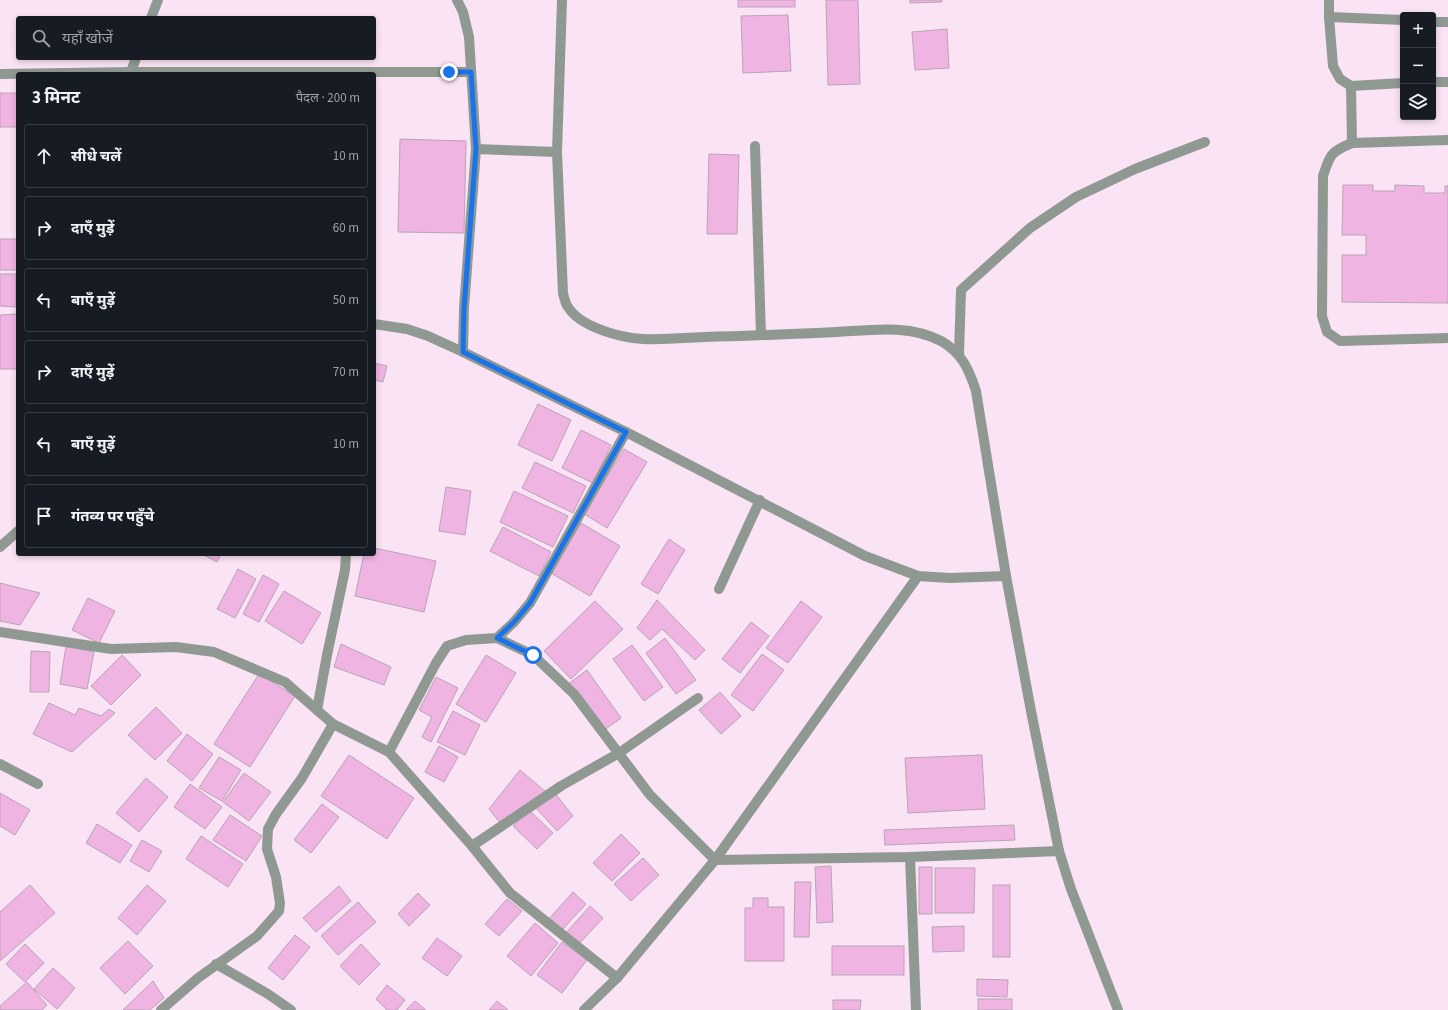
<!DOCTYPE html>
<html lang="hi">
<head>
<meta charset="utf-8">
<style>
  :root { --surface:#171b24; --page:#20242c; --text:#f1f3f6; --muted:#9ea1a6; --line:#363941 }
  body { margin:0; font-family:"Source Sans 3","Noto Sans Devanagari",sans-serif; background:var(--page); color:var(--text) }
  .controls { position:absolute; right:12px; top:12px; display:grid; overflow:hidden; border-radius:4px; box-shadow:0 2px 6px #0003 }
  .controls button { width:36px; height:36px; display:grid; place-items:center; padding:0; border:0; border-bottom:1px solid var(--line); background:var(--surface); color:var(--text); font:20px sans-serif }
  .stop { position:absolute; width:12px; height:12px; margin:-9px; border:3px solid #1a73e8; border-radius:50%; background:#fff }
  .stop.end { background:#1a73e8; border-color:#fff; box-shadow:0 1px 4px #0008 }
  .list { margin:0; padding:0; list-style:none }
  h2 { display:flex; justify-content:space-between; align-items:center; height:52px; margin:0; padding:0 16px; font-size:17px }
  h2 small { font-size:13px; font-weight:400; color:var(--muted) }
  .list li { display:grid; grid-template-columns:26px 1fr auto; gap:12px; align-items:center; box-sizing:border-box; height:64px; margin:0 8px 8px; padding:0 8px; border:1px solid var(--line); border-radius:4px }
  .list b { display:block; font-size:15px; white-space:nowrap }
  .list em { font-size:13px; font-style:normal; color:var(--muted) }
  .icon { flex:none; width:22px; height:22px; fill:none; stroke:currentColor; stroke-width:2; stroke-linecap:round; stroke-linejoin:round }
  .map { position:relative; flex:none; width:1448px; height:1010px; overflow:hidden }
  .search { position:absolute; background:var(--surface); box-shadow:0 2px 6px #0003; left:16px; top:16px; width:360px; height:44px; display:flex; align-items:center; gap:10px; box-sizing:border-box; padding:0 14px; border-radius:4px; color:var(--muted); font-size:15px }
  .panel { position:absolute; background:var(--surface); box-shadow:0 2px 6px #0003; left:16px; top:72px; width:360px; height:484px; border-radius:4px }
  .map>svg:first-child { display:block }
  .building { fill:#f0b4e3; stroke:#b9a4b4 }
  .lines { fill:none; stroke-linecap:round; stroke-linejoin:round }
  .minor { stroke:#8f9992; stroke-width:10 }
  .route { stroke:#1a73e8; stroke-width:5 }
</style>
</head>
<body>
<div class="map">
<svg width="1448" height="1010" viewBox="0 0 1448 1010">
  <rect width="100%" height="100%" fill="#fae3f5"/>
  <!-- building -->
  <g class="building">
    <rect x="738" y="0" width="57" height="7"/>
    <polygon points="826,0 858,0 860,84 828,85"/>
    <polygon points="910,0 942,0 942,2 910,3"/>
    <polygon points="788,15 791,71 743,73 741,16"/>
    <polygon points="947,29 949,68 915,70 912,32"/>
    <rect x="0" y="93" width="18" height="34"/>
    <polygon points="400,139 466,141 464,233 398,232"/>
    <polygon points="709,154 739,155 737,234 707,234"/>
    <polygon points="1343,185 1373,185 1373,191 1395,191 1395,185 1424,186 1424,193 1445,193 1445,186 1448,186 1448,303 1342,302 1342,255 1366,255 1366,235 1342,235"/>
    <rect x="0" y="239" width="18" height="31"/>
    <polygon points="0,274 16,274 16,307 0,306"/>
    <polygon points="18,314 18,369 0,369 0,315"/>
    <polygon points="374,363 387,366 383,382 374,380"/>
    <polygon points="538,404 571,420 552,461 518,445"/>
    <polygon points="581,430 611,445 593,483 562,468"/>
    <polygon points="624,449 647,462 607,528 584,514"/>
    <polygon points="535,462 586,486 573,513 522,488"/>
    <polygon points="446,487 471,491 465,535 439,531"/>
    <polygon points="514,491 568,516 553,547 500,522"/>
    <polygon points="581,523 620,546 590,596 551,573"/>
    <polygon points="503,527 551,552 539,576 490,551"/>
    <polygon points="669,539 685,550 658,594 641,584"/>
    <polygon points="374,548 436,561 424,612 355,596 364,554 374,554"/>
    <polygon points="202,554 221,554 217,562"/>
    <polygon points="238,569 256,579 235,618 217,609"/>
    <polygon points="263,575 279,584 259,622 243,614"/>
    <polygon points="0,583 40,593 20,625 0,621"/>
    <polygon points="284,591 321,613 302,644 265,621"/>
    <polygon points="88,598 115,611 99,643 72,630"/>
    <polygon points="657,600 705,650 695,660 662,629 650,640 637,628"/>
    <polygon points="595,601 623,629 571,679 544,651"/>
    <polygon points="801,601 822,617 788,663 766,648"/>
    <polygon points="751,622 769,636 740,673 722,659"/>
    <polygon points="665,638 696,680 676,694 646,653"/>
    <polygon points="341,644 391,667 384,685 334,667"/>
    <polygon points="632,645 663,687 644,701 613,659"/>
    <polygon points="66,646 94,652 87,689 60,684"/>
    <polygon points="31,651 50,652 49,692 30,692"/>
    <polygon points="762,654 784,670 753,711 731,695"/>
    <polygon points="122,655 141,675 111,705 91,686"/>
    <polygon points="486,655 516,673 486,722 456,704"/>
    <polygon points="587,670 621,718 603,731 568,684"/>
    <polygon points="259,674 295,696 250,767 214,744"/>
    <polygon points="436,677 458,688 431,742 422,737 432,717 419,710"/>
    <polygon points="720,692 741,716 721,734 699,710"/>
    <polygon points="49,703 75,715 79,708 101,716 109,709 115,713 72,752 33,734"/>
    <polygon points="156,707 182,733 155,760 128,735"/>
    <polygon points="453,711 480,725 465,755 437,742"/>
    <polygon points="187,734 213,754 192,781 167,761"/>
    <polygon points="439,746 458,757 444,782 425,772"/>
    <polygon points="349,755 414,798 387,839 321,796"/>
    <polygon points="982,755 985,809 908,813 905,758"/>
    <polygon points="219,757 241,770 222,801 199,788"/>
    <polygon points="520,770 546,792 501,824 489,809"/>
    <polygon points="244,773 271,792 249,821 223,802"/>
    <polygon points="146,778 168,797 139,832 116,813"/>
    <polygon points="190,784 222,807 205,829 174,807"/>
    <polygon points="554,792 573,816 557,831 534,806"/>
    <polygon points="0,793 30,810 15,835 0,826"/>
    <polygon points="322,804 339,817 311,853 294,840"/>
    <polygon points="529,810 553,833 537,849 513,826"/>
    <polygon points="230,815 262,836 246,861 213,840"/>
    <polygon points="97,824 132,845 120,863 86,843"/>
    <polygon points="1014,825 1015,840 885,845 884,830"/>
    <polygon points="621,834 640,853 612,881 593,863"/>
    <polygon points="201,836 243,864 228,887 186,859"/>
    <polygon points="142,840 162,851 149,872 130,861"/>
    <polygon points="643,858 659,875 631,901 614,884"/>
    <polygon points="831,866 833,922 817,923 815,867"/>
    <rect x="919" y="867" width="13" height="47"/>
    <polygon points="935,868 975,868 974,913 935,913"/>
    <polygon points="795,882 811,882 809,937 794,937"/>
    <polygon points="30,885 55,913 0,961 0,912"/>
    <polygon points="147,885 166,901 137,935 118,918"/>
    <rect x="993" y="885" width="17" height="72"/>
    <polygon points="339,886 351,901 316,932 303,918"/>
    <polygon points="573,892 586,904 561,931 548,920"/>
    <polygon points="418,893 430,905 409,926 398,914"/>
    <polygon points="753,898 768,898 768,907 784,907 784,961 745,961 745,908 753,908"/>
    <polygon points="507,899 522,911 499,936 485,924"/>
    <polygon points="358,902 376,922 338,955 321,936"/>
    <polygon points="590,906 603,918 578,945 565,934"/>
    <polygon points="535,923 558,943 531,976 507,956"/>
    <polygon points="964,926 964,951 933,952 932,927"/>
    <polygon points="295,935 310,947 283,980 268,968"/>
    <polygon points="437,938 462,956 447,976 422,958"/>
    <polygon points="128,941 153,966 125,994 100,968"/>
    <polygon points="562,942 587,960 562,993 537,975"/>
    <polygon points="25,944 44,963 25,982 6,964"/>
    <polygon points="361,944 380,964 359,985 340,966"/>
    <rect x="832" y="946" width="72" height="29"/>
    <polygon points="53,968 75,988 57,1009 34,989"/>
    <polygon points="977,979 1008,980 1007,997 977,996"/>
    <polygon points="153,981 164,998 150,1010 123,1010"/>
    <polygon points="27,982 47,1005 42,1010 0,1010 0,1006"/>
    <polygon points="387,985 405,1000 397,1010 387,1010 376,999"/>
    <rect x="978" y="999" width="34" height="11"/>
    <polygon points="833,1000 861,1000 860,1010 833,1010"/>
    <polygon points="415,1001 426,1010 406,1010"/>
    <polygon points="497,1001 508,1010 489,1010"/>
  </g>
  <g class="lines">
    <!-- minor -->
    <g class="minor">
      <polyline points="457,0 463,12 469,37 476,149 464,308 463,352 626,432 865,556 918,576 950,578 1006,576"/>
      <path d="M562,0L557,152L563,293C564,297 565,303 568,307C580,327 621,338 643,339C663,340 684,338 704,337C748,336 793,334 837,332C871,330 909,324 941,341C961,352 969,369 976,391L1006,576L1031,711L1059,851L1071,889L1118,1010"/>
      <polyline points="1329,0 1329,17 1333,66 1340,79 1351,86 1403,83"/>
      <polyline points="1329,17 1403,20"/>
      <polyline points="151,18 158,0"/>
      <polyline points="1433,22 1448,22"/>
      <polyline points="131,72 136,58"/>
      <polyline points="0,74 131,72 471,72"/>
      <polyline points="1433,82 1448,82"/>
      <polyline points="1351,86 1352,143"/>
      <path d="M1448,140L1352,143C1330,152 1330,155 1323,176L1322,316L1327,332L1340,341L1448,338"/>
      <polyline points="755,146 761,335"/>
      <polyline points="476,149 557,152"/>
      <polyline points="374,324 407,329 428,336 463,352"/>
      <polyline points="959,354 961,290 1030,228 1076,197 1135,169 1205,142"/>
      <polyline points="0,547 18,531"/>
      <polyline points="719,589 760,500"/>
      <polyline points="0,632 111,649 176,647 214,652 285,682 333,724 389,752 472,846 510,893 617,978"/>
      <polyline points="497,638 533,655 574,694 650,795 715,860 910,857 1059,851"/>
      <polyline points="317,710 327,655 345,570 346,554"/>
      <polyline points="389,752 436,663 447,646 466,640 497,638 514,622 530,603 626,432"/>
      <polyline points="0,764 38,784"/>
      <polyline points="472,846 561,786 619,753 698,698"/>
      <polyline points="910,857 916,1010"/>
      <polyline points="216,964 268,994 291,1010"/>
      <polyline points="161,1010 198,978 257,936 279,911 280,903 276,877 267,849 268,829 276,814 302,778 333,724"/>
      <polyline points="584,1010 617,978 715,860 918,576"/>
    </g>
  </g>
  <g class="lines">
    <!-- route -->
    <polyline class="route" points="449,72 471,72 476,149 464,308 463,352 626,432 530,603 514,622 497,638 533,655"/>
  </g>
</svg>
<div class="controls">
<button>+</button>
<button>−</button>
<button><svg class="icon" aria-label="layers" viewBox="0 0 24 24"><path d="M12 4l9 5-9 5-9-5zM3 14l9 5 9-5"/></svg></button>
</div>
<div class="stop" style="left:533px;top:655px"></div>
<div class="stop end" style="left:449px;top:72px"></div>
<div class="search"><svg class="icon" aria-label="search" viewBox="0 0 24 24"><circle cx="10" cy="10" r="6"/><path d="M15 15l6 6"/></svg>यहाँ खोजें</div>
<section class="panel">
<h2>3 मिनट<small>पैदल · 200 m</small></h2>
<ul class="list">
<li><svg class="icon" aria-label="ahead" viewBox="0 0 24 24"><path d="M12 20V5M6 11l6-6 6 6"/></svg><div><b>सीधे चलें</b></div><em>10 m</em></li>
<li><svg class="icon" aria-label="right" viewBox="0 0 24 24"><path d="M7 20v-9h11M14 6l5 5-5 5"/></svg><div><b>दाएँ मुड़ें</b></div><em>60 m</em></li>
<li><svg class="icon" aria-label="left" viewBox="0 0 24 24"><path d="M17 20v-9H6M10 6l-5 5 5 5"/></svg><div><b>बाएँ मुड़ें</b></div><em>50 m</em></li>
<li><svg class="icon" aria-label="right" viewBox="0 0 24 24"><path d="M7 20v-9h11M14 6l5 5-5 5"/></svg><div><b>दाएँ मुड़ें</b></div><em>70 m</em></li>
<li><svg class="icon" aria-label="left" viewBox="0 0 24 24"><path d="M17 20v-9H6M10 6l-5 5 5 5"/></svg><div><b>बाएँ मुड़ें</b></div><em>10 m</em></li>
<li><svg class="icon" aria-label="arrive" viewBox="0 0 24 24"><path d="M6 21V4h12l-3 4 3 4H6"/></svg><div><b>गंतव्य पर पहुँचे</b></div></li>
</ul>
</section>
</div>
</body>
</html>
